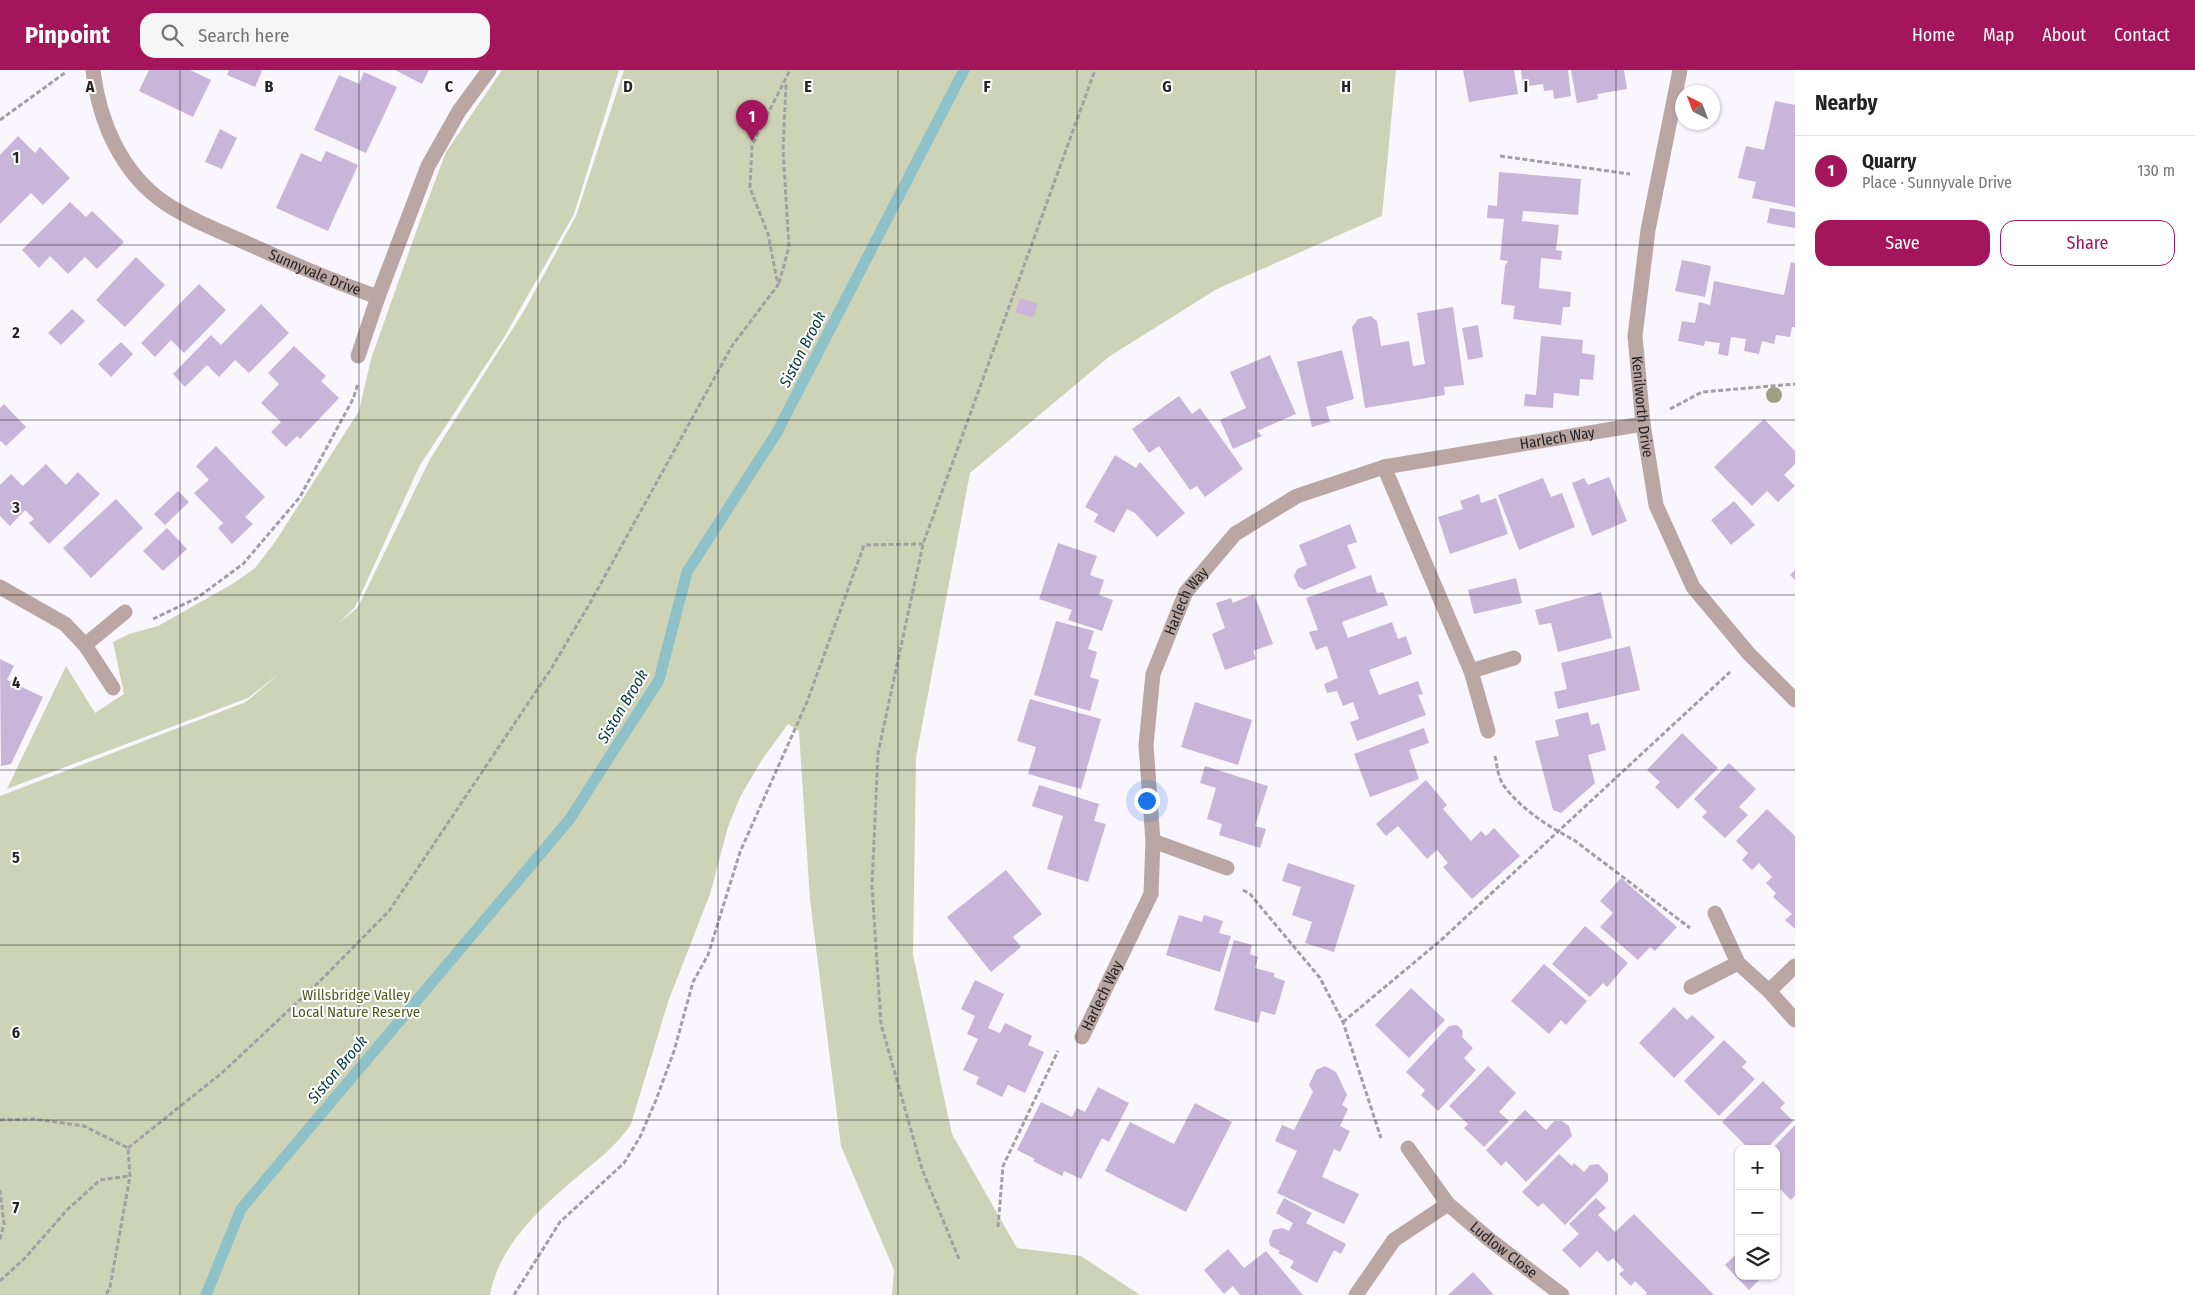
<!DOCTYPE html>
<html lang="en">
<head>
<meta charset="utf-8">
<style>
  :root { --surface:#fff; --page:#f6f6f6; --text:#222; --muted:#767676; --line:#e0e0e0; --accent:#a4165b }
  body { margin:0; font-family:"Fira Sans Condensed",sans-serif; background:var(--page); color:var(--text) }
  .controls { position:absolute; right:15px; bottom:15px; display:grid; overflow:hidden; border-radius:10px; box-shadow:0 1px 4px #0004 }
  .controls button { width:45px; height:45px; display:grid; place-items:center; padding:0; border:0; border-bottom:1px solid var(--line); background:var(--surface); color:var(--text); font:25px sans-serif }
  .compass { position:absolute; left:1675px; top:15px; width:45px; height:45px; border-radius:50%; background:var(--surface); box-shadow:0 1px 4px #0004; rotate:318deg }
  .you { position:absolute; left:1146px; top:730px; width:18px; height:18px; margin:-12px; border:4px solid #fff; border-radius:50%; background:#1a73e8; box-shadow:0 0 0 8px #1a73e833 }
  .badge { display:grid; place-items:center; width:32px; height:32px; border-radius:50%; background:var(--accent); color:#fff; font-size:16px; font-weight:700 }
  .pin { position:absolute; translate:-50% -41px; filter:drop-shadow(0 1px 2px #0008) }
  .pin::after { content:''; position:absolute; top:26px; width:18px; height:15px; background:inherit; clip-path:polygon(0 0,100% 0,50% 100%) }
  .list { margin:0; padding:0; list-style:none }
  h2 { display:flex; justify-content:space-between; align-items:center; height:65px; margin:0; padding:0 20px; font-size:21px }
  h2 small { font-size:16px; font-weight:400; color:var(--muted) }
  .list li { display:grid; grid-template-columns:32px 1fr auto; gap:15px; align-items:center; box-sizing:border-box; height:70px; padding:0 20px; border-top:1px solid var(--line) }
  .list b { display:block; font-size:19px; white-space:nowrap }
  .list p { margin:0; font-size:16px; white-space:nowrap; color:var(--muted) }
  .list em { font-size:16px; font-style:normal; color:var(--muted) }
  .actions { display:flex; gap:10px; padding:15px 20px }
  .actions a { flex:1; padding:11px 0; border:1px solid var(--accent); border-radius:15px; text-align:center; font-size:18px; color:var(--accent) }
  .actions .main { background:var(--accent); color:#fff }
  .icon { flex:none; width:28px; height:28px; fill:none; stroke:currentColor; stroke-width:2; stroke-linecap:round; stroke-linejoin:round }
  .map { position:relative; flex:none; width:1795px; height:1225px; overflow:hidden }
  header { display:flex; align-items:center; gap:30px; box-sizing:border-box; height:70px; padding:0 25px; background:var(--accent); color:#fff }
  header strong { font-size:24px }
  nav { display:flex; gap:28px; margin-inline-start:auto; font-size:18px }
  .search { width:350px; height:45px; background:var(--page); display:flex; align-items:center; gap:12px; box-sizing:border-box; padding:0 18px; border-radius:15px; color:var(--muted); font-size:19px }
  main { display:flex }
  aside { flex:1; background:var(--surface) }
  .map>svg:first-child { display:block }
  .green { fill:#cdd3b6 }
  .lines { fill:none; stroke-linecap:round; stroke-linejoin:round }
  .stream { stroke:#8fc1c9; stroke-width:11 }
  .building { fill:#c9b5d9 }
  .path { stroke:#a39fa5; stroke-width:3; stroke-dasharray:5 2.5; stroke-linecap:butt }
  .lane { stroke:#baa6a2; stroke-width:15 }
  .street { stroke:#baa6a2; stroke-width:15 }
  .tree { fill:#9da183 }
  .grid { fill:none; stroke:#262328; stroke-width:1; stroke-opacity:0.55 }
  .labels { text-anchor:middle; stroke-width:4; stroke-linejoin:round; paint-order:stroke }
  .street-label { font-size:15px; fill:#262328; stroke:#fff }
  .park-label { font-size:15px; fill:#515b1f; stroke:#fff }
  .water-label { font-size:16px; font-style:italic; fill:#05373e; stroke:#fff }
  .grid-label { font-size:16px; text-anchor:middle; font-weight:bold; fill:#262328; stroke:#fff; stroke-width:4; stroke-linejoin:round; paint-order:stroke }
</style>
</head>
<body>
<header>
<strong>Pinpoint</strong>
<div class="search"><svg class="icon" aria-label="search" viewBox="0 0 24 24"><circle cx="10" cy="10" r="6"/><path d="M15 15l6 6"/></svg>Search here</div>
<nav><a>Home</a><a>Map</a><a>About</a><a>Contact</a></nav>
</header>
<main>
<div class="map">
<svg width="1795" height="1225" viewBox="0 0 1795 1225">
  <rect width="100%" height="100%" fill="#faf6fd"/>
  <!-- green -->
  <path class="green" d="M502,0H619L574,144L503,269L420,395L355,537L338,554L358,537L430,389L524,241L576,146L624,0H1396L1382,146L1217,219L1110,286L970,403L916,687L913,885L952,1064L1017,1178L1081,1186L1140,1225H892L894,1200L841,1076L810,830L799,661L788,654L763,688L740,727L728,757L710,824L668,932L631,1054C618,1074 601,1087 583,1102C544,1135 499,1173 490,1225H0V726L246,632L281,602L248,628L7,719L66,596L95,643L124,624L113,572L129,564L158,556L234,513L255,498L275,472L359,341L371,289L421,148L446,82Z"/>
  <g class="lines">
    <!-- stream -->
    <polyline class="stream" points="206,1225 241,1139 569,750 659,610 687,502 776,364 964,0"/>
  </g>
  <!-- building -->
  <g class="building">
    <polygon points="149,0 190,0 211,10 193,47 139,21"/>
    <polygon points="229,0 260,0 262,1 255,17 227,5"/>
    <polygon points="395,0 429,0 422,14"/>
    <polygon points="1463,0 1514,0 1518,24 1469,32"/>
    <polygon points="1521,0 1568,0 1571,26 1554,29 1553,20 1544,21 1543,14 1523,17"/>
    <polygon points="1571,0 1624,0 1627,19 1597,24 1598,29 1577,33"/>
    <polygon points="364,2 397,17 366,83 314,60 339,5 359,14"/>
    <polygon points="1775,31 1795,35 1795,137 1752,128 1756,112 1738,108 1746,76 1764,80"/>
    <polygon points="220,59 237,68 222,99 205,92"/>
    <polygon points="18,66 35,83 40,77 70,108 43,135 31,123 0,154 0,85"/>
    <polygon points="326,81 358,95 328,161 276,138 301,83 321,92"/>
    <polygon points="1499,102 1581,109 1578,145 1523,141 1522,151 1559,155 1556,180 1562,181 1561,190 1541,188 1539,218 1571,222 1570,237 1563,237 1561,255 1513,249 1515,236 1501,234 1505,196 1508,191 1500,190 1504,149 1487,148 1488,135 1497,136"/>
    <polygon points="70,132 86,147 92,141 124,172 97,199 85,187 68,204 50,186 39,198 22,180"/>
    <polygon points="1770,138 1795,142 1795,158 1767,153"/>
    <polygon points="136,187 165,215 125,257 96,230"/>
    <polygon points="1682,190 1711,196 1705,227 1675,221"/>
    <polygon points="1791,192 1795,193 1795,257 1792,257 1790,267 1776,265 1774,274 1762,271 1759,284 1744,281 1746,269 1731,267 1728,286 1718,284 1720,273 1705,271 1704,276 1678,271 1682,251 1695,253 1699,232 1710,235 1714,211 1784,225"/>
    <polygon points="199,214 226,240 184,283 171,270 155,287 141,273"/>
    <polygon points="1020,228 1038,234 1033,248 1015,242"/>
    <polygon points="261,234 289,263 249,303 235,290 219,307 207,295 185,317 173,304 211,265 221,275"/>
    <polygon points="1453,237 1464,315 1444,317 1445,325 1365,338 1352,257 1358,249 1371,246 1377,251 1381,276 1409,271 1413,296 1425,294 1417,243"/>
    <polygon points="72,239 85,251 61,275 48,263"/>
    <polygon points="1478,255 1483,287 1468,290 1462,258"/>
    <polygon points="1541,266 1583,270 1582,283 1595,285 1593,310 1580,309 1579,326 1554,323 1553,338 1524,336 1525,324 1536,325"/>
    <polygon points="121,272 133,284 111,307 98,294"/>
    <polygon points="294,276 326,306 321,311 339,328 300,369 297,366 286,377 271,362 281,352 261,333 279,314 268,303"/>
    <polygon points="1342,280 1354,329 1326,337 1330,352 1312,357 1297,292"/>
    <polygon points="1270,285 1296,344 1257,361 1262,366 1233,379 1220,350 1246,338 1230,302"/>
    <polygon points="1179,326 1192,344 1200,338 1243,399 1205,427 1197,416 1190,420 1159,376 1149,383 1132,359"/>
    <polygon points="4,334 26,357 6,376 1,371 0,372 0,338"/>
    <polygon points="1764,349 1795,381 1795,394 1784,405 1795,416 1778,432 1767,421 1752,436 1714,397"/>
    <polygon points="216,376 265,427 245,447 253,454 232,474 218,458 223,453 194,423 209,410 196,396"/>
    <polygon points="1115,385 1136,398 1140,392 1185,443 1157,467 1135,443 1127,439 1114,463 1094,452 1098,444 1085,437"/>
    <polygon points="46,394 66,415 78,402 100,424 49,474 29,453 34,449 25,440 10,456 0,446 0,415 11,404 23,416"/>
    <polygon points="1609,407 1627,451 1592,466 1572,413 1584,408 1588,415"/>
    <polygon points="1543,408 1551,427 1562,423 1575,457 1519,480 1498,425"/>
    <polygon points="178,421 189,432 165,455 154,444"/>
    <polygon points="1479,424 1481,433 1496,428 1508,464 1450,484 1438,447 1463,439 1460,431"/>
    <polygon points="116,429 143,458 91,508 63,478"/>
    <polygon points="1734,431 1755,455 1731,475 1711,450"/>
    <polygon points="1350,454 1357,472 1347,475 1356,498 1304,520 1298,516 1294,506 1297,499 1307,495 1299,475"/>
    <polygon points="167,458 187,479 163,501 143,481"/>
    <polygon points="1058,473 1097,486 1090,505 1104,510 1099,525 1113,530 1102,561 1068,550 1072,540 1039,529"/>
    <polygon points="1795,500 1795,510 1790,505"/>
    <polygon points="1371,505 1377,523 1383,522 1388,535 1342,552 1348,568 1392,552 1398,569 1406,566 1412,584 1369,600 1379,625 1418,611 1423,624 1418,625 1426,645 1357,671 1350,652 1359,649 1353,632 1343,636 1337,621 1327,623 1324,614 1338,608 1327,576 1316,580 1309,562 1318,560 1306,528"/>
    <polygon points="1516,508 1522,533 1474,544 1468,520"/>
    <polygon points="1601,522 1612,568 1558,582 1551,553 1539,555 1535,540"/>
    <polygon points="1254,524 1273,574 1253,581 1256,589 1225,600 1212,564 1225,558 1216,533 1231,528 1233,533"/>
    <polygon points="1056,551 1094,561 1088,579 1097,582 1090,607 1099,610 1090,641 1034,625"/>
    <polygon points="1630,576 1640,620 1558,639 1554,622 1567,619 1561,593"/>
    <polygon points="0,589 14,596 7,610 43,627 11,694 1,696"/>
    <polygon points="1030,629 1101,649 1081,719 1028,704 1036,677 1017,671"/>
    <polygon points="1195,632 1252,650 1238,695 1181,677"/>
    <polygon points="1588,642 1591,655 1599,653 1606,680 1588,685 1595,713 1561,743 1553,740 1535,671 1559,666 1555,650"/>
    <polygon points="1424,658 1429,673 1409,680 1419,709 1370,727 1354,684"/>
    <polygon points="1682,663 1718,698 1678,739 1655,717 1660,712 1647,700"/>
    <polygon points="1729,693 1756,719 1739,737 1748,745 1725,768 1702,747 1707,742 1694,729"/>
    <polygon points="1205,696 1268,716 1255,756 1266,759 1260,778 1219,765 1222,754 1207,749 1216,718 1200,713"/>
    <polygon points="1426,710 1447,735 1443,739 1471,771 1481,761 1486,766 1494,758 1520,786 1472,829 1443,797 1448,793 1437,780 1427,789 1398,756 1386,766 1376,754"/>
    <polygon points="1039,715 1099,734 1094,751 1106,754 1088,812 1047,799 1063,746 1032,736"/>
    <polygon points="1767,739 1795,766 1795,859 1785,850 1792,844 1773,827 1776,823 1766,813 1772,807 1759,793 1752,800 1742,790 1748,783 1736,771"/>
    <polygon points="1288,793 1355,815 1334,882 1305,873 1312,852 1292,845 1301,817 1282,811"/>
    <polygon points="1006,800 1042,844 1013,867 1021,877 991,902 947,847"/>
    <polygon points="1621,808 1677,857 1655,881 1650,877 1638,890 1600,857 1613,843 1600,831"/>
    <polygon points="1179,845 1202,852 1204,845 1223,851 1219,863 1231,866 1220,902 1166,885"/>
    <polygon points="1585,856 1628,893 1607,917 1603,913 1590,927 1552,894"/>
    <polygon points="1234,870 1252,875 1250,884 1258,887 1255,898 1274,903 1274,907 1285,911 1275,945 1261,941 1258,953 1214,940"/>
    <polygon points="1544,894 1587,931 1566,955 1561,950 1549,964 1511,931"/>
    <polygon points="975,910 1004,924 988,958 1000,963 1005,953 1032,966 1028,975 1044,982 1025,1023 1008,1015 1002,1027 976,1014 979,1007 963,1000 978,969 967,964 975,946 961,939"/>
    <polygon points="1411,918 1445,950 1409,988 1375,955"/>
    <polygon points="1674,937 1687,950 1692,945 1715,967 1674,1008 1639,973"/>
    <polygon points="1457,955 1463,961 1462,967 1473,978 1464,988 1476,1000 1438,1041 1421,1025 1425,1020 1406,1002 1449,956"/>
    <polygon points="1724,970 1747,992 1742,997 1755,1009 1719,1046 1684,1011"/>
    <polygon points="1325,996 1336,1002 1347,1025 1342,1035 1348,1039 1340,1056 1350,1061 1340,1082 1334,1079 1322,1107 1359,1124 1344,1154 1277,1123 1297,1081 1275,1071 1282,1055 1294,1060 1313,1022 1309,1015 1316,1000"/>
    <polygon points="1488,996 1516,1023 1499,1042 1509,1051 1484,1077 1464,1058 1468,1054 1449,1036"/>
    <polygon points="1763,1011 1785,1033 1780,1038 1793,1051 1766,1079 1749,1079 1722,1052"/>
    <polygon points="1098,1017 1129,1033 1109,1072 1102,1068 1081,1109 1064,1101 1062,1106 1033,1091 1035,1089 1017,1080 1041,1032 1072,1047 1077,1038 1085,1042"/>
    <polygon points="1195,1033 1232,1052 1186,1142 1105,1101 1130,1052 1174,1074"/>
    <polygon points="1525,1040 1546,1060 1554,1051 1562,1051 1569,1056 1572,1066 1526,1112 1506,1091 1501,1096 1486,1080"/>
    <polygon points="1795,1055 1795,1126 1791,1130 1776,1115 1776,1079 1772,1079"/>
    <polygon points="1559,1084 1572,1096 1574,1093 1584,1102 1590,1095 1598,1094 1608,1104 1608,1111 1565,1155 1543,1133 1538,1137 1522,1122"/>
    <polygon points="1284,1128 1312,1143 1306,1153 1346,1174 1341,1184 1334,1180 1317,1213 1290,1198 1294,1191 1278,1183 1280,1181 1270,1176 1269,1170 1273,1160 1282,1158 1289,1161 1293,1153 1276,1143"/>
    <polygon points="1596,1128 1606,1138 1598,1145 1615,1162 1634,1144 1714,1225 1645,1225 1647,1223 1635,1211 1631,1216 1619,1204 1624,1200 1613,1188 1608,1192 1597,1181 1580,1198 1562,1180 1579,1164 1569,1154"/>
    <polygon points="1228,1179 1244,1198 1266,1181 1303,1225 1240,1225 1233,1216 1224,1224 1204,1200"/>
    <polygon points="1739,1181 1739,1206 1763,1206 1749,1220 1725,1195"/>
    <polygon points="1473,1202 1494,1225 1448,1225"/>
  </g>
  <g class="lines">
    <!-- path -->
    <g class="path">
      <polyline points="0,50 66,2"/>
      <polyline points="1500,86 1630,104"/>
      <polyline points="779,213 789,177 783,80 786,14"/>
      <polyline points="1670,339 1702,322 1795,314"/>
      <polyline points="153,549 197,528 243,494 300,427 353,329 358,314"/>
      <path d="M1495,686C1497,695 1498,708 1504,716C1521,739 1549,757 1574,770L1690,858"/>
      <polyline points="1243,820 1250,824 1320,908 1343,952 1381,1068"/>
      <polyline points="1343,952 1440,871 1730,602"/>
      <polyline points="0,1050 34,1049 84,1056 128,1078 130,1106 110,1217 106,1225"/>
      <polyline points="128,1078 223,1002 320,911 389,841 551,599 590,533 732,276 778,215 768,164 750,118 752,75 790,0"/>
      <polyline points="0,1120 4,1154 0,1169"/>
      <polyline points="998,1157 1003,1096 1058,981"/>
      <polyline points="959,1189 922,1099 881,954 872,816 878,683 923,474 1095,0"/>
      <polyline points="0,1211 25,1188 67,1140 100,1110 130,1106"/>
      <polyline points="514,1225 560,1152 624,1093 640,1067 656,1030 674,981 693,912 708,885 740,782 807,632 864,475 923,474"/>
    </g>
    <!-- lane -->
    <g class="lane">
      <polyline points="1769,921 1795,896"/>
      <path id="s1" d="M1082,967L1151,824"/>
      <polyline points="1356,1225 1394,1170"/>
    </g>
    <!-- street -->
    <g class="street">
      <path id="s2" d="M93,0C99,51 121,103 165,133C192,151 222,162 251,175C293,194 334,212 378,227L428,96L459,41L489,0"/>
      <path id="s3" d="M1680,0L1648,160L1635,266L1643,354L1656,435L1693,517L1749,584L1795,630"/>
      <polyline points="358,286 378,227"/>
      <polyline points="1384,397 1471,601 1488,661"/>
      <polyline points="0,517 65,554 85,575 113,618"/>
      <polyline points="85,575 125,542"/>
      <polyline points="1471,601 1514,588"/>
      <polyline points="1153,771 1227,798"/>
      <path id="s4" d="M1151,824L1153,771L1146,675L1153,604L1186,522L1235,464L1297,426L1384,397L1643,354"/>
      <polyline points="1715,843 1738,893 1769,921 1795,950"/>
      <polyline points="1691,917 1738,893"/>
      <path id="s5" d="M1408,1078L1448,1134L1490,1170L1562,1225"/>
      <polyline points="1394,1170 1448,1134"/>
    </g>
  </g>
  <!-- trees -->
  <circle class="tree" cx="1774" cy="325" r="8"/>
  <!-- grid -->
  <path class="grid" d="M180,0V1225M359,0V1225M538,0V1225M718,0V1225M898,0V1225M1077,0V1225M1256,0V1225M1436,0V1225M1616,0V1225M0,175H1795M0,350H1795M0,525H1795M0,700H1795M0,875H1795M0,1050H1795"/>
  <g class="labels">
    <!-- street labels -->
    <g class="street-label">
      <text dy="5" stroke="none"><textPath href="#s2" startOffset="321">Sunnyvale Drive</textPath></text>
      <text dy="5" stroke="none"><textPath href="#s3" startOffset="341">Kenilworth Drive</textPath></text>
      <text dy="5" stroke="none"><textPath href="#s4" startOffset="725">Harlech Way</textPath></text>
      <text dy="5" stroke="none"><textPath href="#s4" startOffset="301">Harlech Way</textPath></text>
      <text dy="5" stroke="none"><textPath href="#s1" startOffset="46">Harlech Way</textPath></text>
      <text dy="5" stroke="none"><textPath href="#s5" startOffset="141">Ludlow Close</textPath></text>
    </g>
    <!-- park labels -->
    <g class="park-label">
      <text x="356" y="930">Willsbridge Valley<tspan x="356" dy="17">Local Nature Reserve</tspan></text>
    </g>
    <!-- water labels -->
    <g class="water-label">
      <text transform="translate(802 279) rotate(-63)" y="6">Siston Brook</text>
      <text transform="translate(622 636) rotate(-59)" y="6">Siston Brook</text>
      <text transform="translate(337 999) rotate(-50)" y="6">Siston Brook</text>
    </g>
  </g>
  <g class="grid-label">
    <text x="90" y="22">A</text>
    <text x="269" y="22">B</text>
    <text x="449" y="22">C</text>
    <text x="628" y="22">D</text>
    <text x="808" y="22">E</text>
    <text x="987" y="22">F</text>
    <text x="1167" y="22">G</text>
    <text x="1346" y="22">H</text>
    <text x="1526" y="22">I</text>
    <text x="16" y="93">1</text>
    <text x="16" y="268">2</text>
    <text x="16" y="443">3</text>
    <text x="16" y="618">4</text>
    <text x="16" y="793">5</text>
    <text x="16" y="968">6</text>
    <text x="16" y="1143">7</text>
  </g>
</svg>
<div class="controls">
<button>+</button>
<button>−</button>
<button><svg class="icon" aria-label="layers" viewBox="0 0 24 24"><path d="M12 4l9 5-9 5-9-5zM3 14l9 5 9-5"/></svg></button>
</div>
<svg class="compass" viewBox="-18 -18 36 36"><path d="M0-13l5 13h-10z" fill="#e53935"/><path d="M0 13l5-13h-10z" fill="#767676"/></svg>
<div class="you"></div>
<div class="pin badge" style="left:752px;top:71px">1</div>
</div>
<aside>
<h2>Nearby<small></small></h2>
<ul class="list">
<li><span class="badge">1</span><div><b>Quarry</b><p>Place · Sunnyvale Drive</p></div><em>130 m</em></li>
</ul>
<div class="actions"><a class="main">Save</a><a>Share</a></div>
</aside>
</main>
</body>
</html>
